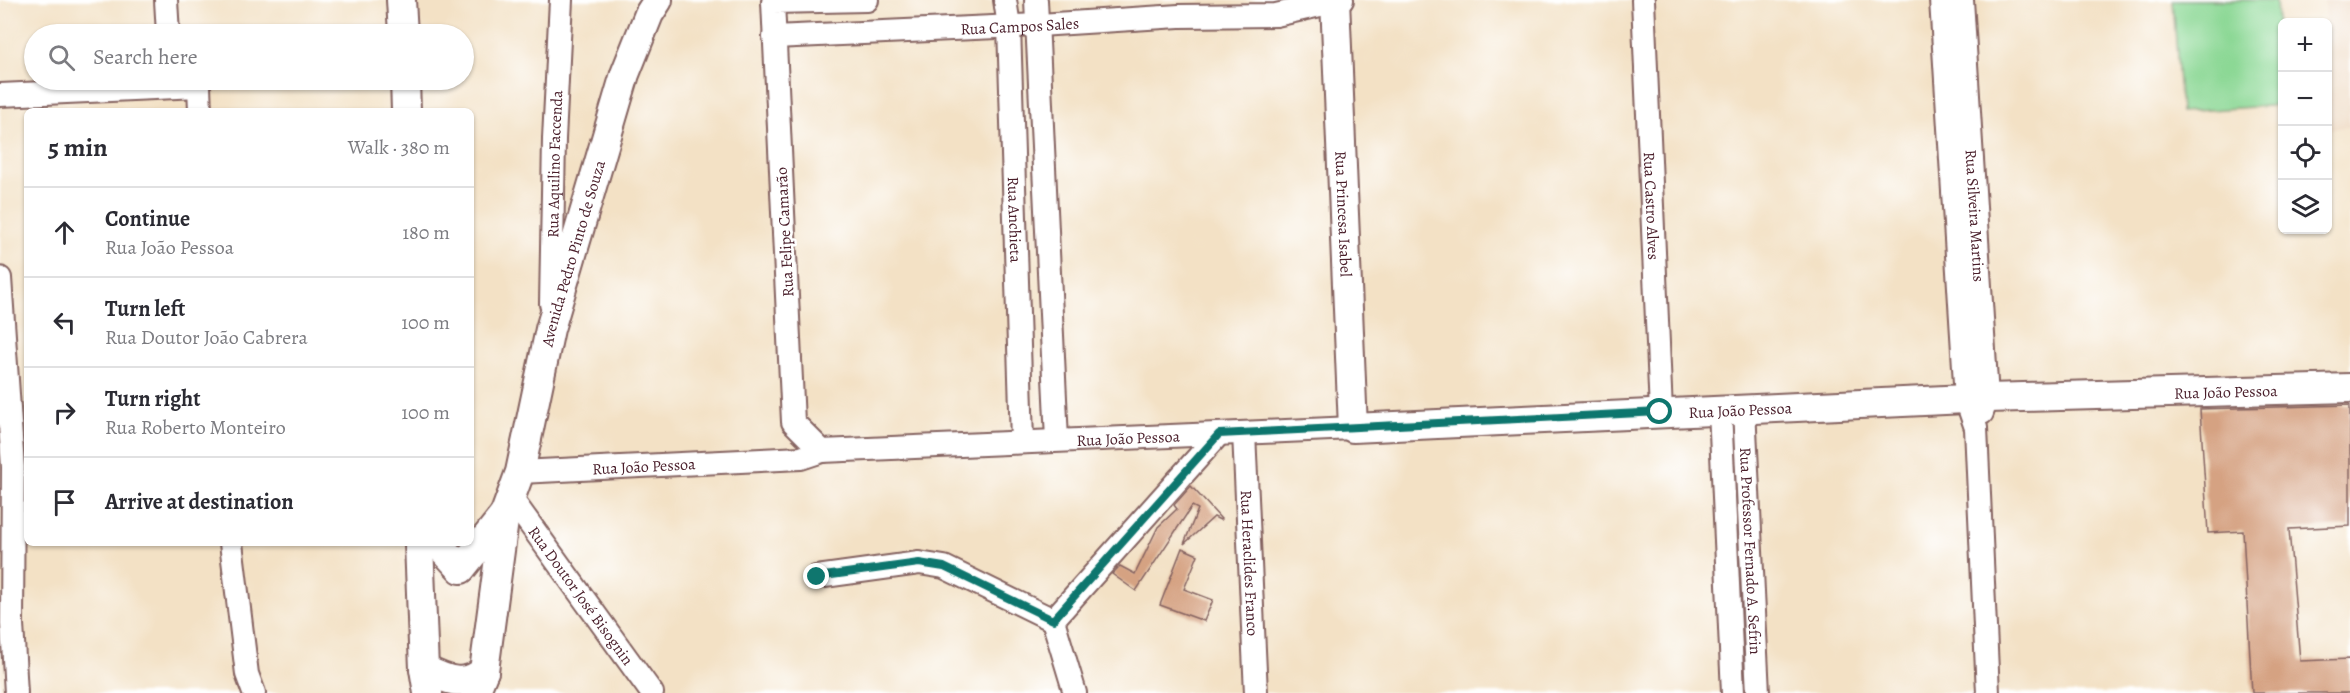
<!DOCTYPE html>
<html lang="en">
<head>
<meta charset="utf-8">
<style>
  :root { --surface:#fff; --page:#f2f2f3; --text:#2b2b33; --muted:#7c7c81; --line:#e1e1e2 }
  body { margin:0; font-family:Alegreya,serif; background:var(--page); color:var(--text) }
  .controls { position:absolute; right:18px; top:18px; display:grid; overflow:hidden; border-radius:9px; box-shadow:0 2px 4px #0004 }
  .controls button { width:54px; height:54px; display:grid; place-items:center; padding:0; border:0; border-bottom:2px solid var(--line); background:var(--surface); color:var(--text); font:30px sans-serif }
  .stop { position:absolute; width:18px; height:18px; margin:-14px; border:4px solid #0f766e; border-radius:50%; background:#fff }
  .stop.end { background:#0f766e; border-color:#fff; box-shadow:0 2px 6px #0008 }
  .list { margin:0; padding:0; list-style:none }
  h2 { display:flex; justify-content:space-between; align-items:center; height:78px; margin:0; padding:0 24px; font-size:26px }
  h2 small { font-size:20px; font-weight:400; color:var(--muted) }
  .list li { display:grid; grid-template-columns:39px 1fr auto; gap:18px; align-items:center; box-sizing:border-box; height:90px; padding:0 24px; border-top:2px solid var(--line) }
  .list b { display:block; font-size:22px; white-space:nowrap }
  .list p { margin:0; font-size:20px; white-space:nowrap; color:var(--muted) }
  .list em { font-size:20px; font-style:normal; color:var(--muted) }
  .icon { flex:none; width:33px; height:33px; fill:none; stroke:currentColor; stroke-width:2; stroke-linecap:round; stroke-linejoin:round }
  .map { position:relative; flex:none; width:2350px; height:693px; overflow:hidden }
  .search { position:absolute; background:var(--surface); box-shadow:0 2px 4px #0004; left:24px; top:24px; width:450px; height:66px; display:flex; align-items:center; gap:15px; box-sizing:border-box; padding:0 21px; border-radius:33px; color:var(--muted); font-size:22px }
  .panel { position:absolute; background:var(--surface); box-shadow:0 2px 4px #0004; left:24px; top:108px; width:450px; height:438px; border-radius:9px }
  .map>svg:first-child { display:block }
  .built { fill:#ebd3b8 }
  .green { fill:#8cd895; stroke:#6b7c60; stroke-width:1.5 }
  .building { fill:#d5a282 }
  .lines { fill:none; stroke-linecap:round; stroke-linejoin:round }
  .minor-casing { stroke:#856361; stroke-width:26 }
  .major-casing { stroke:#856361; stroke-width:32 }
  .minor { stroke:#fff; stroke-width:22 }
  .major { stroke:#fff; stroke-width:28 }
  .route { stroke:#0f766e; stroke-width:8 }
  .labels { text-anchor:middle; stroke-width:5; stroke-linejoin:round; paint-order:stroke }
  .street-label { font-size:16px; fill:#4a1f2b; stroke:#fff }
</style>
</head>
<body>
<div class="map">
<svg width="2350" height="693" viewBox="0 0 2350 693">
  <rect width="100%" height="100%" fill="#fff"/>
  <filter id="ink" filterUnits="userSpaceOnUse"><feTurbulence type="fractalNoise" baseFrequency=".0167" numOctaves="2"/><feDisplacementMap in="SourceGraphic" scale="12" xChannelSelector="R" yChannelSelector="G"/><feConvolveMatrix kernelMatrix="1 2 1 2 8 2 1 2 1" color-interpolation-filters="sRGB"/></filter>
  <filter id="wash" filterUnits="userSpaceOnUse"><feTurbulence type="fractalNoise" baseFrequency=".008" numOctaves="4" result="noise"/><feDisplacementMap in="SourceGraphic" scale="24" xChannelSelector="R" yChannelSelector="G"/><feGaussianBlur stdDeviation="1.35" result="paint"/><feColorMatrix in="noise" values="0 0 0 0 0 0 0 0 0 0 0 0 0 0 0 0 0 1.4 0 .05"/><feComposite in="paint" operator="in"/></filter>
  <g filter="url(#wash)">
    <rect width="100%" height="100%" fill="#f3e1c5"/>
    <!-- built -->
    <polygon class="built" points="2324,0 2350,0 2350,127 2328,129 2328,22 2325,22"/>
    <!-- green -->
    <polygon class="green" points="2173,0 2276,0 2282,105 2181,112"/>
    <g id="blocks">
      <!-- building -->
      <g class="building">
        <polygon points="2350,405 2350,526 2289,529 2300,661 2350,659 2350,693 2252,693 2243,531 2208,533 2200,409"/>
        <polygon points="1191,486 1221,519 1220,520 1214,517 1184,544 1198,509 1192,506 1136,591 1112,574 1120,566 1135,574 1158,527 1177,509 1174,505"/>
        <polygon points="1182,548 1198,555 1184,589 1213,600 1204,621 1160,605"/>
      </g>
    </g>
  </g>
  <g filter="url(#ink)">
    <use href="#blocks" fill-opacity="0" stroke="#856361" stroke-width="1.5"/>
    <g class="lines">
      <!-- minor casing -->
      <g class="minor-casing">
        <g id="minor">
          <polyline points="166,0 168,34"/>
          <path id="s1" d="M1005,0L1009,26L1022,441"/>
          <polyline points="1036,0 1057,440"/>
          <path id="s2" d="M1643,0L1661,412"/>
          <polyline points="1941,0 1966,399 1976,428 1988,693"/>
          <path id="s3" d="M1962,0L1987,398L1982,413"/>
          <path id="s4" d="M774,37L1039,25L1179,16L1276,15L1342,0"/>
          <polyline points="0,95 199,86 200,111"/>
          <polyline points="0,278 13,467 12,624 16,693"/>
          <path id="s5" d="M551,304L554,139L561,0"/>
          <path id="s6" d="M1744,409L1758,693"/>
          <polyline points="1720,410 1733,693"/>
          <path id="s7" d="M1244,433L1256,693"/>
          <polyline points="822,451 793,422 773,2 867,0"/>
          <path id="s8" d="M520,472L801,458L822,451L1353,428"/>
          <path id="s9" d="M511,498L652,693"/>
          <polyline points="231,543 247,674 254,693"/>
          <polyline points="817,577 919,563 944,567 1053,620"/>
          <polyline points="1053,620 1219,434"/>
          <polyline points="1053,620 1075,693"/>
        </g>
      </g>
      <!-- major casing -->
      <g class="major-casing">
        <g id="major">
          <polyline points="401,0 403,34"/>
          <path id="s10" d="M1335,0L1353,428L1987,398L2350,388"/>
          <polyline points="405,80 406,111"/>
          <polyline points="419,543 424,669 428,693"/>
          <polyline points="437,543 461,569 504,515"/>
          <path d="M424,669C446,680 465,688 484,671"/>
          <path id="s11" d="M475,693L484,671L505,513L520,472L550,329L625,74L649,14L658,0"/>
        </g>
      </g>
      <!-- minor -->
      <use href="#minor" class="minor"/>
      <!-- major -->
      <use href="#major" class="major"/>
    </g>
  </g>
  <g class="lines" filter="url(#ink)">
    <!-- route -->
    <polyline class="route" points="817,577 919,563 944,567 1053,620 1219,434 1660,412"/>
  </g>
  <g class="labels">
    <!-- street labels -->
    <g class="street-label">
      <text dy="6" stroke="none"><textPath href="#s4" startOffset="246">Rua Campos Sales</textPath></text>
      <text dy="6" stroke="none"><textPath href="#s5" startOffset="140">Rua Aquilino Faccenda</textPath></text>
      <text dy="6" stroke="none"><textPath href="#s2" startOffset="206">Rua Castro Alves</textPath></text>
      <text dy="6" stroke="none"><textPath href="#s10" startOffset="214">Rua Princesa Isabel</textPath></text>
      <text dy="6" stroke="none"><textPath href="#s3" startOffset="216">Rua Silveira Martins</textPath></text>
      <text dy="6" stroke="none"><textPath href="#s1" startOffset="220">Rua Anchieta</textPath></text>
      <text transform="translate(784 232) rotate(-93)" y="6">Rua Felipe Camarão</text>
      <text dy="6" stroke="none"><textPath href="#s11" startOffset="452">Avenida Pedro Pinto de Souza</textPath></text>
      <text dy="6" stroke="none"><textPath href="#s10" startOffset="1302">Rua João Pessoa</textPath></text>
      <text dy="6" stroke="none"><textPath href="#s10" startOffset="816">Rua João Pessoa</textPath></text>
      <text dy="6" stroke="none"><textPath href="#s8" startOffset="610">Rua João Pessoa</textPath></text>
      <text dy="6" stroke="none"><textPath href="#s8" startOffset="124">Rua João Pessoa</textPath></text>
      <text dy="6" stroke="none"><textPath href="#s6" startOffset="142">Rua Professor Fernado A. Sefrin</textPath></text>
      <text dy="6" stroke="none"><textPath href="#s7" startOffset="130">Rua Heraclides Franco</textPath></text>
      <text dy="6" stroke="none"><textPath href="#s9" startOffset="120">Rua Doutor José Bisognin</textPath></text>
    </g>
  </g>
</svg>
<div class="controls">
<button>+</button>
<button>−</button>
<button><svg class="icon" aria-label="locate" viewBox="0 0 24 24"><circle cx="12" cy="12" r="6"/><path d="M12 2v4M12 18v4M2 12h4M18 12h4"/></svg></button>
<button><svg class="icon" aria-label="layers" viewBox="0 0 24 24"><path d="M12 4l9 5-9 5-9-5zM3 14l9 5 9-5"/></svg></button>
</div>
<div class="stop" style="left:1660px;top:412px"></div>
<div class="stop end" style="left:817px;top:577px"></div>
<div class="search"><svg class="icon" aria-label="search" viewBox="0 0 24 24"><circle cx="10" cy="10" r="6"/><path d="M15 15l6 6"/></svg>Search here</div>
<section class="panel">
<h2>5 min<small>Walk · 380 m</small></h2>
<ul class="list">
<li><svg class="icon" aria-label="ahead" viewBox="0 0 24 24"><path d="M12 20V5M6 11l6-6 6 6"/></svg><div><b>Continue</b><p>Rua João Pessoa</p></div><em>180 m</em></li>
<li><svg class="icon" aria-label="left" viewBox="0 0 24 24"><path d="M17 20v-9H6M10 6l-5 5 5 5"/></svg><div><b>Turn left</b><p>Rua Doutor João Cabrera</p></div><em>100 m</em></li>
<li><svg class="icon" aria-label="right" viewBox="0 0 24 24"><path d="M7 20v-9h11M14 6l5 5-5 5"/></svg><div><b>Turn right</b><p>Rua Roberto Monteiro</p></div><em>100 m</em></li>
<li><svg class="icon" aria-label="arrive" viewBox="0 0 24 24"><path d="M6 21V4h12l-3 4 3 4H6"/></svg><div><b>Arrive at destination</b></div></li>
</ul>
</section>
</div>
</body>
</html>
